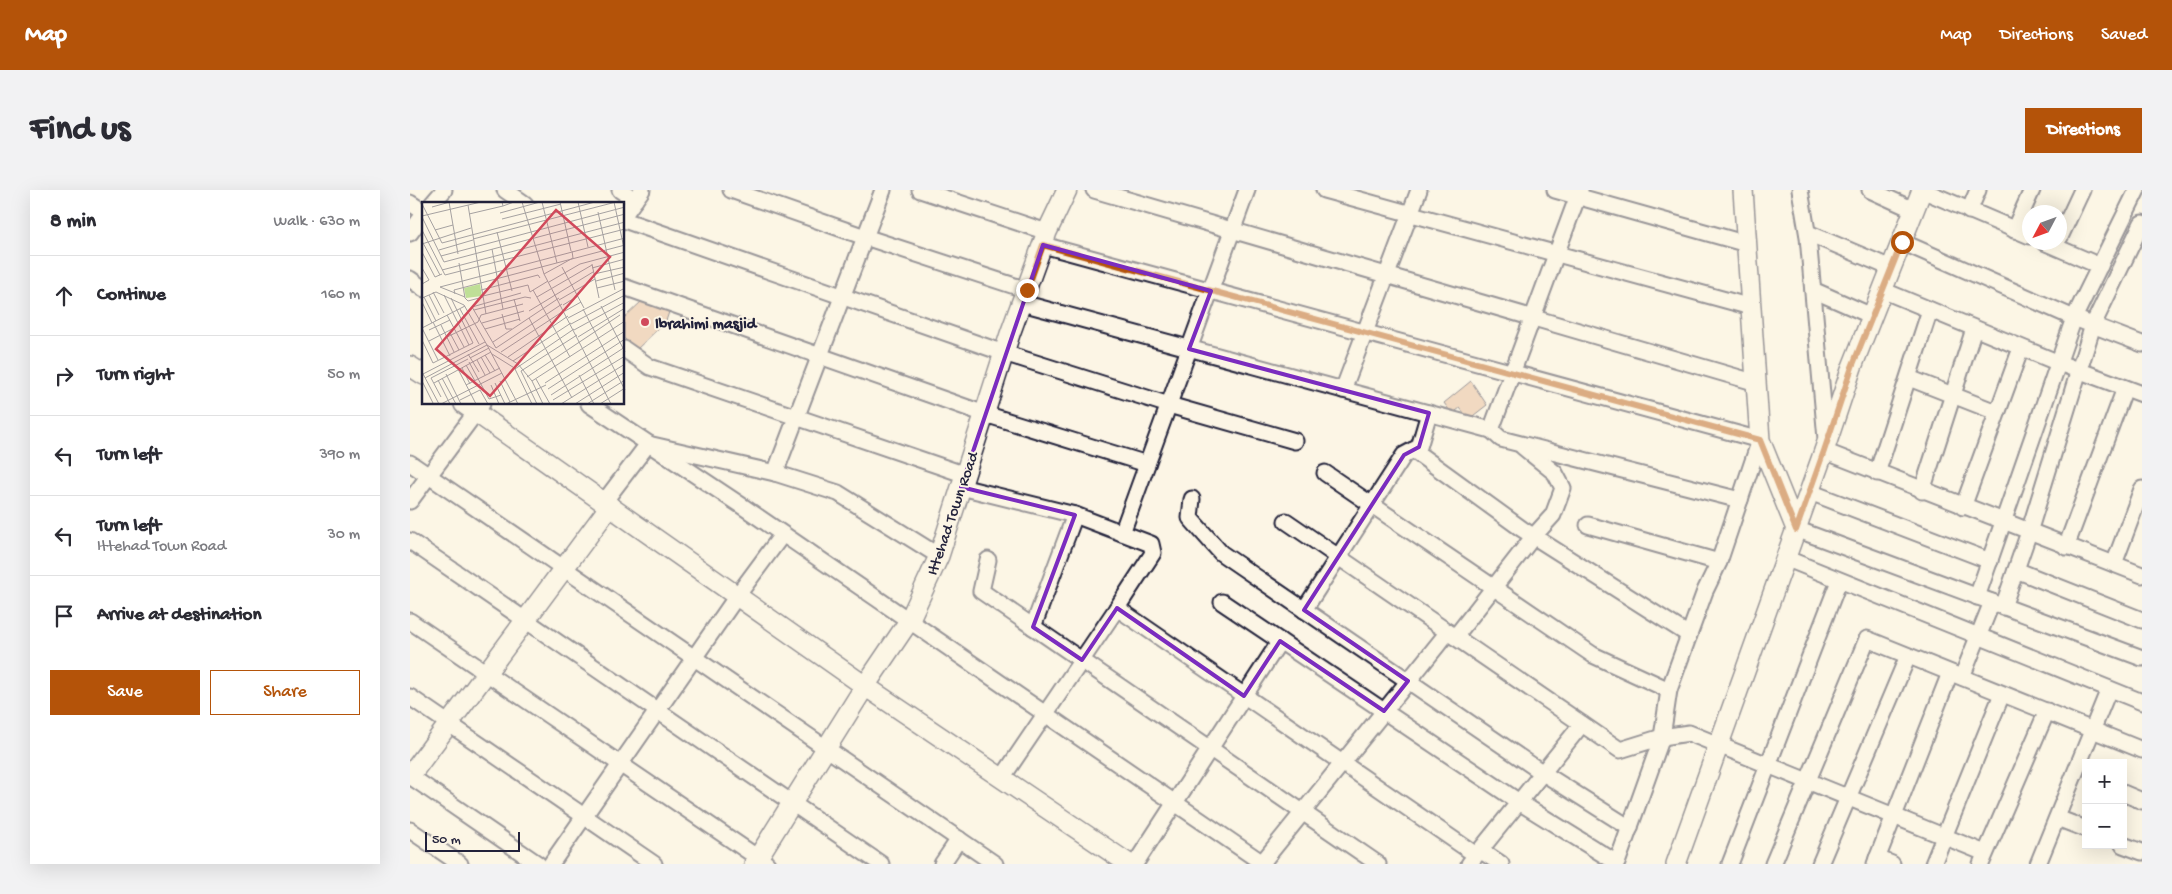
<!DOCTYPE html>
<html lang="en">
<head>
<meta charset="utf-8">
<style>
  :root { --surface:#fff; --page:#f2f2f3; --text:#2b2b33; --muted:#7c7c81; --line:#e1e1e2; --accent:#b45309 }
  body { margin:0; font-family:"Gochi Hand",sans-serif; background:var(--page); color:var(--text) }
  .controls { position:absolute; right:15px; bottom:15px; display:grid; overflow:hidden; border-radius:0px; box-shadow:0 5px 20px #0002 }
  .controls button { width:45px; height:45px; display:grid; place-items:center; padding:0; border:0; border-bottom:1px solid var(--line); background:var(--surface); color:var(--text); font:25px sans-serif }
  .compass { position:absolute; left:1612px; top:15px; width:45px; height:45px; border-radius:50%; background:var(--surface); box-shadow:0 5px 20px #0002; rotate:229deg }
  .scale { position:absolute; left:15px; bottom:12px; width:95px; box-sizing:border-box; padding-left:5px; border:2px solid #22223b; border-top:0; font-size:14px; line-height:18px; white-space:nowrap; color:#22223b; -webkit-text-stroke:4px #fcf5e5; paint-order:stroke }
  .stop { position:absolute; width:15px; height:15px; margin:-11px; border:4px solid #b45309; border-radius:50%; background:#fff }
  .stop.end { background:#b45309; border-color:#fff; box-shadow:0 1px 5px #0008 }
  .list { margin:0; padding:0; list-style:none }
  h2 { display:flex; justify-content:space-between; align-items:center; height:65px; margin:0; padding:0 20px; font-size:21px }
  h2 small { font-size:16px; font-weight:400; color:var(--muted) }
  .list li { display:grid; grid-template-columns:32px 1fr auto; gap:15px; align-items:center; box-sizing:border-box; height:80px; padding:0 20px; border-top:1px solid var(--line) }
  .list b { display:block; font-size:19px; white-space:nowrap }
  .list p { margin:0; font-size:16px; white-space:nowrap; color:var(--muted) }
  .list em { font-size:16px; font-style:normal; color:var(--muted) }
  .actions { display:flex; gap:10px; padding:15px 20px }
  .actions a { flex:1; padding:11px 0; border:1px solid var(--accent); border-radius:0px; text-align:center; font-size:18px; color:var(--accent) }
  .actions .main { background:var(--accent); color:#fff }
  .icon { flex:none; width:28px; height:28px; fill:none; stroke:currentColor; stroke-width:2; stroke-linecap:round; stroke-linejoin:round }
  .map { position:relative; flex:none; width:1732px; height:674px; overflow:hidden; border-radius:0px }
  header { display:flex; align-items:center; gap:30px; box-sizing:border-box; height:70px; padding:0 25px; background:var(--accent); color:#fff }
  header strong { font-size:24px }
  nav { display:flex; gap:28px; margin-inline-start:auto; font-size:18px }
  .intro { display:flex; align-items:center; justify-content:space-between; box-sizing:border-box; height:120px; padding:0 30px }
  h1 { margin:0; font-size:35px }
  .button { padding:12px 22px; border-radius:0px; background:var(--accent); color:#fff; font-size:18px; font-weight:700 }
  main { display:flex; gap:30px; padding:0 30px }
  aside { flex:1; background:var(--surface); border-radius:0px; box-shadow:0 5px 20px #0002 }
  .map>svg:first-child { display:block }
  .building { fill:#e4b795; stroke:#22223b }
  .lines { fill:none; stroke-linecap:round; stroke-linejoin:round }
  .minor-casing { stroke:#22223b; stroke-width:19 }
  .tertiary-casing { stroke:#22223b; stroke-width:22 }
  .minor { stroke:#fcf5e5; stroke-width:15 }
  .tertiary { stroke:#fcf5e5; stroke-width:19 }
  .route { stroke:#b45309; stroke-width:6 }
  .marked { fill:none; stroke:#7b2cbf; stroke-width:4; stroke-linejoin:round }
  .poi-dot { fill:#d1495b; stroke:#fcf5e5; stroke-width:2 }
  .labels { text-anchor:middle; stroke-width:4; stroke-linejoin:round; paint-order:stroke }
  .poi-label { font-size:16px; font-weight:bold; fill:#22223b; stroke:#fcf5e5; text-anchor:start }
  .street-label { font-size:16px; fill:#22223b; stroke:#fcf5e5 }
  .inset-road { fill:none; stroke:#a5a1a1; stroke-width:1 }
  .view { fill:#d1495b; fill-opacity:0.15; stroke:#d1495b; stroke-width:2.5 }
  .inset-edge { fill:none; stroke:#22223b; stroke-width:2.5 }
</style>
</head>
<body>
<header>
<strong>Map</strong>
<nav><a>Map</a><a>Directions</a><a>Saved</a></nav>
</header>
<div class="intro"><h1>Find us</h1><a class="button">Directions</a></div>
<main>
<aside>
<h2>8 min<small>Walk · 630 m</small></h2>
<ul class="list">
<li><svg class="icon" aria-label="ahead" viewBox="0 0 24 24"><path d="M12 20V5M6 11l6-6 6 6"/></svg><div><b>Continue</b></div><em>160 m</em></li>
<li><svg class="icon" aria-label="right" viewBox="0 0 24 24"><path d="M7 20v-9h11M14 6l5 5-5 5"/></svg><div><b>Turn right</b></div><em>50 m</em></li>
<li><svg class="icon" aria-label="left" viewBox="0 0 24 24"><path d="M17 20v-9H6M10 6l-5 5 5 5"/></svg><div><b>Turn left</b></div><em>390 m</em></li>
<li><svg class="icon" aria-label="left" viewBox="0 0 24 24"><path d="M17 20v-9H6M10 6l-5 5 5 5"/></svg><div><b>Turn left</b><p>Ittehad Town Road</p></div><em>30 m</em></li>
<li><svg class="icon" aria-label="arrive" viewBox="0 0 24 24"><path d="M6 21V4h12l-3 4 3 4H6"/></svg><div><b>Arrive at destination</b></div></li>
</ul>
<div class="actions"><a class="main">Save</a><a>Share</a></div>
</aside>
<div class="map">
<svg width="1732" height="674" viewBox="0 0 1732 674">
  <rect width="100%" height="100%" fill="#fcf5e5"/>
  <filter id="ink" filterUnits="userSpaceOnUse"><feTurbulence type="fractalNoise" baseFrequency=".02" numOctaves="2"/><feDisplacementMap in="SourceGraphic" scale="10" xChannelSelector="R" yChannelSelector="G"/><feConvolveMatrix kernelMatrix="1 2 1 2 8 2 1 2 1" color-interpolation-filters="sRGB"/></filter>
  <g filter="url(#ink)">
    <!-- building -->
    <g class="building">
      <polygon points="233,110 260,119 254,137 251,136 226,160 214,148 214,128"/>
      <polygon points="1061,191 1077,215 1059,229 1050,218 1042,224 1034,213"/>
    </g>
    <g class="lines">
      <!-- minor casing -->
      <g class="minor-casing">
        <g id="minor">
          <polyline points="95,0 115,14"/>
          <polyline points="210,0 225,10"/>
          <polyline points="321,0 455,47 617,100"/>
          <polyline points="510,0 637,42"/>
          <polyline points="684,0 1347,193"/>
          <polyline points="914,0 1341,117"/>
          <polyline points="1145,0 1337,54"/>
          <polyline points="1390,0 1398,47 1416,249"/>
          <polyline points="1460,0 1504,20"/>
          <polyline points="1512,0 1620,46"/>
          <polyline points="0,13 14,22"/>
          <polyline points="22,14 34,0"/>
          <polyline points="1559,21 1568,0"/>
          <polyline points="214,25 232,0"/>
          <polyline points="214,30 594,163 759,215 885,251"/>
          <polyline points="1604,40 1622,0"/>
          <polyline points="0,43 14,24"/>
          <polyline points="1398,43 1481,78"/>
          <polyline points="1650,47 1672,0"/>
          <polyline points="1492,52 1664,128 1732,154"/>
          <polyline points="1634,52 1690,76"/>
          <polyline points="633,55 1350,250 1309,372 1295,401 1259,500 1252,547 1207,673 1109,612 812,412"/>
          <polyline points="0,89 14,99"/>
          <polyline points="214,97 575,224 737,274"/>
          <polyline points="1403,100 1462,126"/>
          <polyline points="1472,100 1649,173 1732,204"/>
          <polyline points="612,113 1081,240 1091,249 1330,310"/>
          <polyline points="214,159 240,177 556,285"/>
          <polyline points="1499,188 1586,222"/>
          <polyline points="933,200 1009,0"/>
          <polyline points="179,214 335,318 854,674"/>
          <polyline points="1081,240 1170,0"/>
          <polyline points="1003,260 1112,339 1279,445"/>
          <polyline points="1414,261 1732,385"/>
          <polyline points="0,273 585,674"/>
          <polyline points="365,283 473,0"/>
          <polyline points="915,283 1183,465 1259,500"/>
          <polyline points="1467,283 1520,120"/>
          <polyline points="551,297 665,325 741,354 743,363 707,418 1066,665"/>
          <polyline points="1512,301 1564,139"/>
          <polyline points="1400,302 1580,371"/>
          <polyline points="782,309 780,328 811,363 1133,583 1220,638"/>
          <polyline points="0,311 72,214"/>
          <polyline points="194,312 238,254 365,283 428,303 529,366"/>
          <polyline points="1553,317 1611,158"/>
          <polyline points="876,331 1210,560 1252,547 1279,543 1575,663"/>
          <polyline points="1178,335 1309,372"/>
          <polyline points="1386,339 1732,468"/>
          <polyline points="712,343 837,0"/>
          <polyline points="0,351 471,674"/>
          <polyline points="1656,357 1715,198"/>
          <polyline points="1375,368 1732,512"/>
          <polyline points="578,370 571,401 968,674"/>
          <polyline points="1704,374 1732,299"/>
          <polyline points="1606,380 1732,430"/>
          <polyline points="1567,407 1664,128 1727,0"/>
          <polyline points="1593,417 1619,342 1683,135 1732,33"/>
          <polyline points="894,420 994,265 1009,257 1019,223"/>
          <polyline points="0,431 357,674"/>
          <polyline points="623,437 665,325"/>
          <polyline points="1045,447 1123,347 1143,325 1153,298 1145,283 1113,257"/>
          <polyline points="1552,487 1582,412"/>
          <polyline points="0,507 244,674"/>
          <polyline points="0,586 128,674"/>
          <polyline points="592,588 707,418"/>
          <polyline points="1713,603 1732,611"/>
          <polyline points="1647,628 1676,639"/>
          <polyline points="0,640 50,674"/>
          <polyline points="1713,655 1732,662"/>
          <polyline points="1070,660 1091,674"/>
          <polyline points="1467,668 1482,674"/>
          <polyline points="141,674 327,406 372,345"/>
          <polyline points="532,674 549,649"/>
          <polyline points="725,674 870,451"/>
          <polyline points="851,674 1038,442"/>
          <polyline points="1059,674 1172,534"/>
          <polyline points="1320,674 1429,391"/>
          <polyline points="1363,674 1457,449 1732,560"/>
          <polyline points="1410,674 1498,466"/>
          <polyline points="1465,674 1540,483"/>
          <polyline points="1523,674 1592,504"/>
          <polyline points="1571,674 1637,521"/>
          <polyline points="1628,674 1699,499"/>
        </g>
      </g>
      <!-- tertiary casing -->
      <g class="tertiary-casing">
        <g id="tertiary">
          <polyline points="0,176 14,185"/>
          <polyline points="54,214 455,496 719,674"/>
          <polyline points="1386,339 1414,261 1442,177 1512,0"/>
          <polyline points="0,586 200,316"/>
          <polyline points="344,674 455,496 499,431 529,366 600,144 637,42 657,0"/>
          <polyline points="1266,674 1386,339 1350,250 1333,0"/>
        </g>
      </g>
      <!-- minor -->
      <use href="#minor" class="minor"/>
      <!-- tertiary -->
      <use href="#tertiary" class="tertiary"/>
    </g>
  </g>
  <g class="lines" filter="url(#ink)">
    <!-- route -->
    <polyline class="route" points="617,100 633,55 1350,250 1386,340 1414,261 1442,177 1492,52"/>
  </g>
  <!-- marked area -->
  <path d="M0 0H1732V674H0ZM633,55L801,101L779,159L1019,223L1009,257L994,265L894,420L998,491L974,521L870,451L834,506L707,418L672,470L623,437L665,325L551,297Z" fill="#fcf5e5" fill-opacity=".55" fill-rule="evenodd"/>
  <path class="marked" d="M633,55L801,101L779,159L1019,223L1009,257L994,265L894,420L998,491L974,521L870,451L834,506L707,418L672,470L623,437L665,325L551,297Z"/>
  <!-- markers -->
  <circle class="poi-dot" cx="235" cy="132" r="5"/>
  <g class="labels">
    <!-- poi labels -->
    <g class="poi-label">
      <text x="245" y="138">Ibrahimi masjid</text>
    </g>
    <!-- street labels -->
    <g class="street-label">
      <text transform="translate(541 323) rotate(-71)" y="6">Ittehad Town Road</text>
    </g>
  </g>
  <!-- overview -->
  <g transform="translate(12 12)">
    <rect width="202" height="202" fill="#fcf5e5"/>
    <path d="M58,82L60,94L44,96L42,86Z" fill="#bfdf97"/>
    <path class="inset-road" d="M27,0L36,52M80,0L81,4L92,0M100,0L122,72L189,202M120,0L135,61M138,0L149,49M156,0L166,45M192,0L202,46M0,2L20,41L173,0M46,3L64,112M10,5L28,0M176,10L193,88M78,11L118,0M47,12L81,4M0,14L59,0M0,15L22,60L203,12M80,17L139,2M0,28L23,73L203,27M13,28L31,23M75,30L90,89M51,37L194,0M0,39L18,73M0,42L49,26M70,47L81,107M17,48L51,38M0,50L13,75L20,72M19,54L203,5M37,61L43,96L46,99L61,95M170,62L177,96M140,65L162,106M0,66L7,78L0,82M170,66L203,57M20,68L203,20M122,72L151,56L150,49M172,72L203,65M174,79L203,71M127,80L158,62L203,50M18,85L203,36M18,85L43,95M175,86L203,79M59,88L116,73L118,76M111,88L148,155M11,90L22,111M99,91L50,105L74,146L140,102M33,92L32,88L203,43M7,93L17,113M22,93L47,143M61,94L106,83L108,90L126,79M2,95L14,119M115,95L170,63M0,96L14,90L42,103L65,143L96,162L110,179L203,119M92,97L98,119M137,98L173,77M0,100L10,121M141,103L156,94M179,104L203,150M38,107L57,142M161,107L203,188M52,108L103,95L109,96M107,109L171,70M143,109L159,100M80,112L84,127H90M25,113L42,145M107,116L150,196M146,116L203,86M11,120L28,154M60,121L102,109M149,122L203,93M19,123L32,150M0,126L43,104M0,126L16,158M63,127L98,117M7,128L28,118M152,128L203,100M28,131L37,148M25,135L56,120L59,113L101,102M156,135L203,106M0,138L11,161L51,141L29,96M7,139L32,126M71,140L137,96M79,150L143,108M46,152L57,170M70,152L94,167M63,153L73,169M59,155L68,171M86,155L146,114M48,156L67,146M55,158L63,173M91,159L149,121M47,160L67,197L79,193M44,163L53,179M40,166L48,182M36,167L54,202M0,170L17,202M1,172L63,140M24,172L39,202M157,173L172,202M105,175L198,113M3,176L65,143L96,202M20,176L34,202M114,177L128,202M16,178L28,202M0,179L11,201M78,179L88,200M110,179L121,202M12,181L69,150M73,181L83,202M123,181L203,129M44,183L78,166M69,183L77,202M126,187L203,137M129,193L203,145M19,195L9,176L46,157M38,198L58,188L66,202M131,198L203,154M19,202L80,171M84,202L124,183M110,202L93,167L152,127M115,202L99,169L155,133M139,202L203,162M153,202L203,170M165,202L203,178M178,202L203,186"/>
    <path class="view" d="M134,8L188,55L68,194L14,147Z"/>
    <rect width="202" height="202" class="inset-edge"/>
  </g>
</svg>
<div class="controls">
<button>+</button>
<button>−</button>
</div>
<svg class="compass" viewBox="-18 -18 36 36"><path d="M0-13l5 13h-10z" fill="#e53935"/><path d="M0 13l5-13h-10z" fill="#7c7c81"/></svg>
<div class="scale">50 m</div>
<div class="stop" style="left:1492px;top:52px"></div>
<div class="stop end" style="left:617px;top:100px"></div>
</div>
</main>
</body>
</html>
